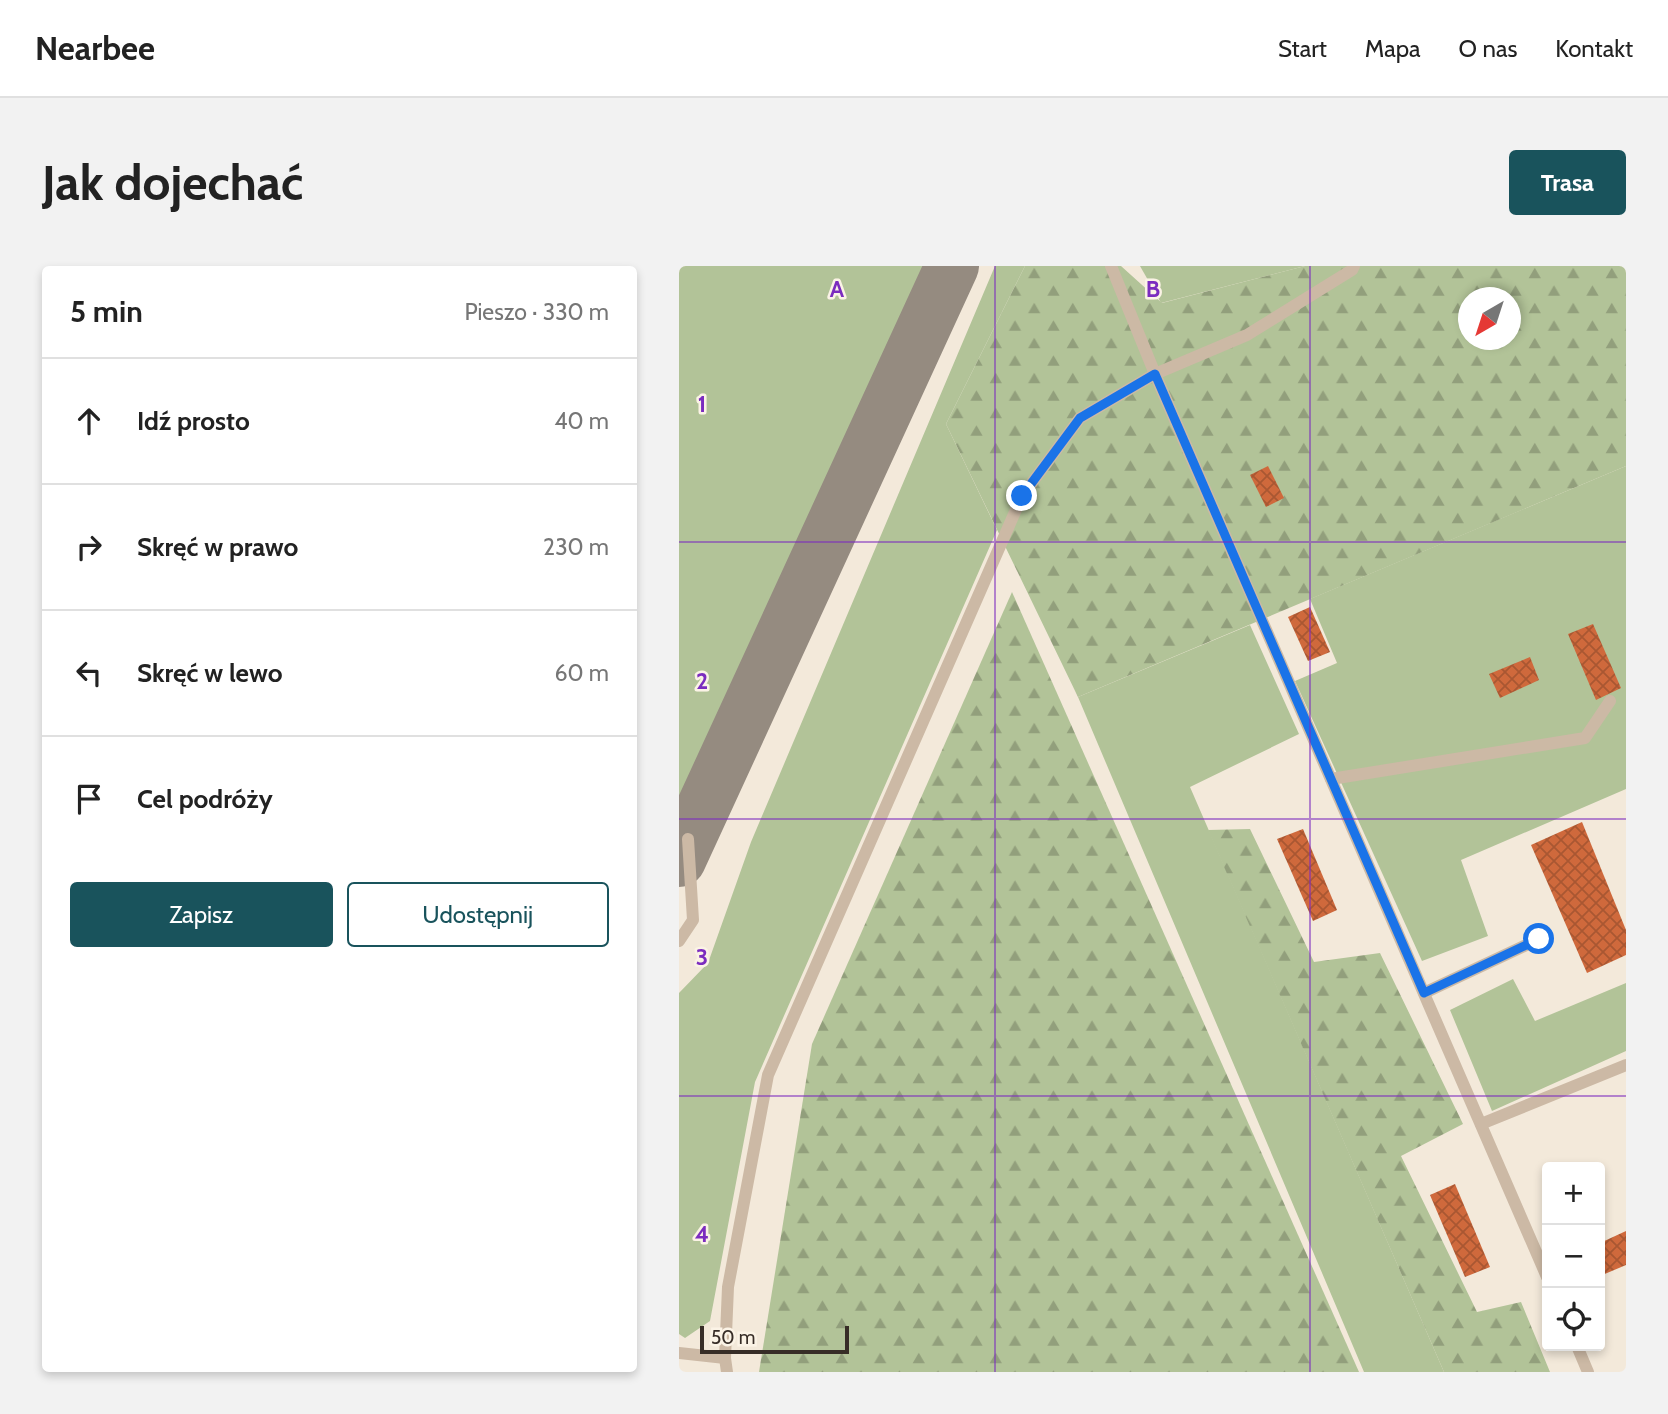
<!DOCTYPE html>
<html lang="pl">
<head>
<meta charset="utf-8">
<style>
  :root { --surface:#fff; --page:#f2f2f2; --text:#222; --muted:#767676; --line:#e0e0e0; --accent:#19535c }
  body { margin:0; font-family:Cabin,sans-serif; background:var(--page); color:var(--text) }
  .controls { position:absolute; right:21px; bottom:21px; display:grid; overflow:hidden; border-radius:7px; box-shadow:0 4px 10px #0003 }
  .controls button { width:63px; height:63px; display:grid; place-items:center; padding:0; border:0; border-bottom:2px solid var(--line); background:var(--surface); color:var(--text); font:35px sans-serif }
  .compass { position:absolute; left:779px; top:21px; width:63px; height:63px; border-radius:50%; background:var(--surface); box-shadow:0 4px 10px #0003; rotate:219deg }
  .scale { position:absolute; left:21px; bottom:18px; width:149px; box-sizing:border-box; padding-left:7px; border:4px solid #372d27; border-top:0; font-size:19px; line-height:24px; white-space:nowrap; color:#372d27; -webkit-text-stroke:5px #fbf3e6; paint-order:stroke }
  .stop { position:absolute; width:21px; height:21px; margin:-16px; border:5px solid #1a73e8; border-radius:50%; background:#fff }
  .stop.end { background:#1a73e8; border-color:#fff; box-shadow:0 2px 7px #0008 }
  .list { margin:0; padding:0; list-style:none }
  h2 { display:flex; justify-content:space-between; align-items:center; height:91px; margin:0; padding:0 28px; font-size:30px }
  h2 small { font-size:23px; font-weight:400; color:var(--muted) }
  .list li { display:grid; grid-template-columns:46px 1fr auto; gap:21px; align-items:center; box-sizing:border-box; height:126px; padding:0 28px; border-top:2px solid var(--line) }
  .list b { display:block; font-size:26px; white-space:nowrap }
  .list em { font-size:23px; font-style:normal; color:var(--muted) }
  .actions { display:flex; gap:14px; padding:21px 28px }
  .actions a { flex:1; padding:16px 0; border:2px solid var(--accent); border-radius:7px; text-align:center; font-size:24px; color:var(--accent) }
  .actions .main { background:var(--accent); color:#fff }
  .icon { flex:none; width:38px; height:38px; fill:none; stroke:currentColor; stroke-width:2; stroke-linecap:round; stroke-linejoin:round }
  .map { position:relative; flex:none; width:947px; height:1106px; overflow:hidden; border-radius:7px }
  header { display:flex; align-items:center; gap:42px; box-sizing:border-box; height:98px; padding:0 35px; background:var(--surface); border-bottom:2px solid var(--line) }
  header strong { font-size:33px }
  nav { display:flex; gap:38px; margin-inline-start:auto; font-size:24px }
  .intro { display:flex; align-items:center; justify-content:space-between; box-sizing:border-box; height:168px; padding:0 42px }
  h1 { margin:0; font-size:49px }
  .button { padding:18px 32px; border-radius:7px; background:var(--accent); color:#fff; font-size:24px; font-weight:700 }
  main { display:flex; gap:42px; padding:0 42px }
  aside { flex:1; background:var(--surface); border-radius:7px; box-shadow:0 4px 10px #0003 }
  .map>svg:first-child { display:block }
  .green { fill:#b2c398 }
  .forest { fill:url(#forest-firs); fill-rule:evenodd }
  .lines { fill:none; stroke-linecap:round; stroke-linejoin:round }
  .taxiway { stroke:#958b80; stroke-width:54 }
  .building { fill:url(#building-cross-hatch) }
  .service { stroke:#ccb9a5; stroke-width:12 }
  .route { stroke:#1a73e8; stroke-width:9 }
  .grid { fill:none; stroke:#7b2cbf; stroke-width:2; stroke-opacity:0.55 }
  .grid-label { font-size:23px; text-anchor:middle; font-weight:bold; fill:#7b2cbf; stroke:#fbf3e6; stroke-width:5; stroke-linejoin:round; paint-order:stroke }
</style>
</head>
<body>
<header>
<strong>Nearbee</strong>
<nav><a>Start</a><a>Mapa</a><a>O nas</a><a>Kontakt</a></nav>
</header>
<div class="intro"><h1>Jak dojechać</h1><a class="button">Trasa</a></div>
<main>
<aside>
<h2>5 min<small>Pieszo · 330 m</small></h2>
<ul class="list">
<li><svg class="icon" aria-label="ahead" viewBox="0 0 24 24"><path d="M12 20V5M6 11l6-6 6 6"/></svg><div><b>Idź prosto</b></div><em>40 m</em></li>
<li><svg class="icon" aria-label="right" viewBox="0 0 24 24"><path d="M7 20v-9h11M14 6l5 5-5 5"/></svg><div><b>Skręć w prawo</b></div><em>230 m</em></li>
<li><svg class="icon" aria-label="left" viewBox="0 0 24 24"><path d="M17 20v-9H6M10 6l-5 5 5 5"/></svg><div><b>Skręć w lewo</b></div><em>60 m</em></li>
<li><svg class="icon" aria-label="arrive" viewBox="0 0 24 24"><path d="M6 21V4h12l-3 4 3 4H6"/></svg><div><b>Cel podróży</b></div></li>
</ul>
<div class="actions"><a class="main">Zapisz</a><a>Udostępnij</a></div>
</aside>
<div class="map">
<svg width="947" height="1106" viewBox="0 0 947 1106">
  <defs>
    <pattern id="forest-firs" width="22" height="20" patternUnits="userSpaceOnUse" patternTransform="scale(1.75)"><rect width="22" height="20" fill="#b2c398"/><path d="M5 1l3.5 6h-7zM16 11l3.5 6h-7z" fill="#929f7c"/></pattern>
    <pattern id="building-cross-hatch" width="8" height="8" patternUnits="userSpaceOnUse" patternTransform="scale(1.75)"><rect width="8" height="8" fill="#cf693c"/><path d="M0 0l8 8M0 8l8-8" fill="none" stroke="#a95732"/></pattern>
  </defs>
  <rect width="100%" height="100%" fill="#f3e9da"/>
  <!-- green -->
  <g class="green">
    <polygon points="0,0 254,0 0,573"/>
    <polygon points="316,0 346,0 267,158 318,264 76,816 31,1055 6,1072 0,1068 0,727 29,697 72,576"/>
    <polygon points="461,0 626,0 482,37"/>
    <polygon points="947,200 947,523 782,594 809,670 743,695 616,415 658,397 631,333"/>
    <polygon points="571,359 620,468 511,521 765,1106 685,1106 399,431"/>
    <polygon points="834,713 856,755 947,717 947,785 813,845 771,744"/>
  </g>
  <!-- forest -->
  <g class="forest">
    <path d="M346,0H442L483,37L626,0H947V200L399,431L267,158ZM790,32H832V74H790Z"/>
    <polygon points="333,326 680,1106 80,1106 133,778"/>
    <polygon points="571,563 635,696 701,687 784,858 722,890 798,1046 842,1036 871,1106 765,1106 529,564"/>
  </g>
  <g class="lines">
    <!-- taxiway -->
    <polyline class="taxiway" points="0,594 273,0"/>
  </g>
  <!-- building -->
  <g class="building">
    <polygon points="589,200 605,232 587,241 571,209"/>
    <polygon points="631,341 651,386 629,395 609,351"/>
    <polygon points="914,358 942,422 917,434 889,368"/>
    <polygon points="851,391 860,414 821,432 810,408"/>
    <polygon points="903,556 947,664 947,689 908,707 852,579"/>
    <polygon points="624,563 658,644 634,655 598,573"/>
    <polygon points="776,918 811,1001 786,1011 751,929"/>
    <polygon points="947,965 947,999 921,1010 921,977"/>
  </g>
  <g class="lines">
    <!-- service -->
    <g class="service">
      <polyline points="675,0 673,4 568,69 476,108 868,1011"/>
      <polyline points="652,513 906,472 931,435"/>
      <polyline points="0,675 14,654 9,573"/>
      <polyline points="745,727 860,673"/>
      <polyline points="802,858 947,799"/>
      <polyline points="898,1080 909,1106"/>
      <polyline points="0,1087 46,1092"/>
      <polyline points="48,1106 46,1092 49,1021 89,809 343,230 401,152 476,108 432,0"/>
    </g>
  </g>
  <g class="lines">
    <!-- route -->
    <polyline class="route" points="343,230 401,152 476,108 745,727 860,673"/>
  </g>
  <!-- grid -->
  <path class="grid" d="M316,0V1106M631,0V1106M0,276H947M0,553H947M0,830H947"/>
  <g class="grid-label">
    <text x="158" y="31">A</text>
    <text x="474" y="31">B</text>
    <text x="23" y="146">1</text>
    <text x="23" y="423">2</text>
    <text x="23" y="699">3</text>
    <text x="23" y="976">4</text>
  </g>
</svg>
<div class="controls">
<button>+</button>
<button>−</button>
<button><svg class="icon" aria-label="locate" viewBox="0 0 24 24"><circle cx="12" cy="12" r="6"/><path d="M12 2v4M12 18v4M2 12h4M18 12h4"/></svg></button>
</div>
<svg class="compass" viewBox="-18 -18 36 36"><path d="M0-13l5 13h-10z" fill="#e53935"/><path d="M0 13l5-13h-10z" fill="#767676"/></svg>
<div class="scale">50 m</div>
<div class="stop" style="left:860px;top:673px"></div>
<div class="stop end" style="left:343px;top:230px"></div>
</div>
</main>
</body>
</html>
